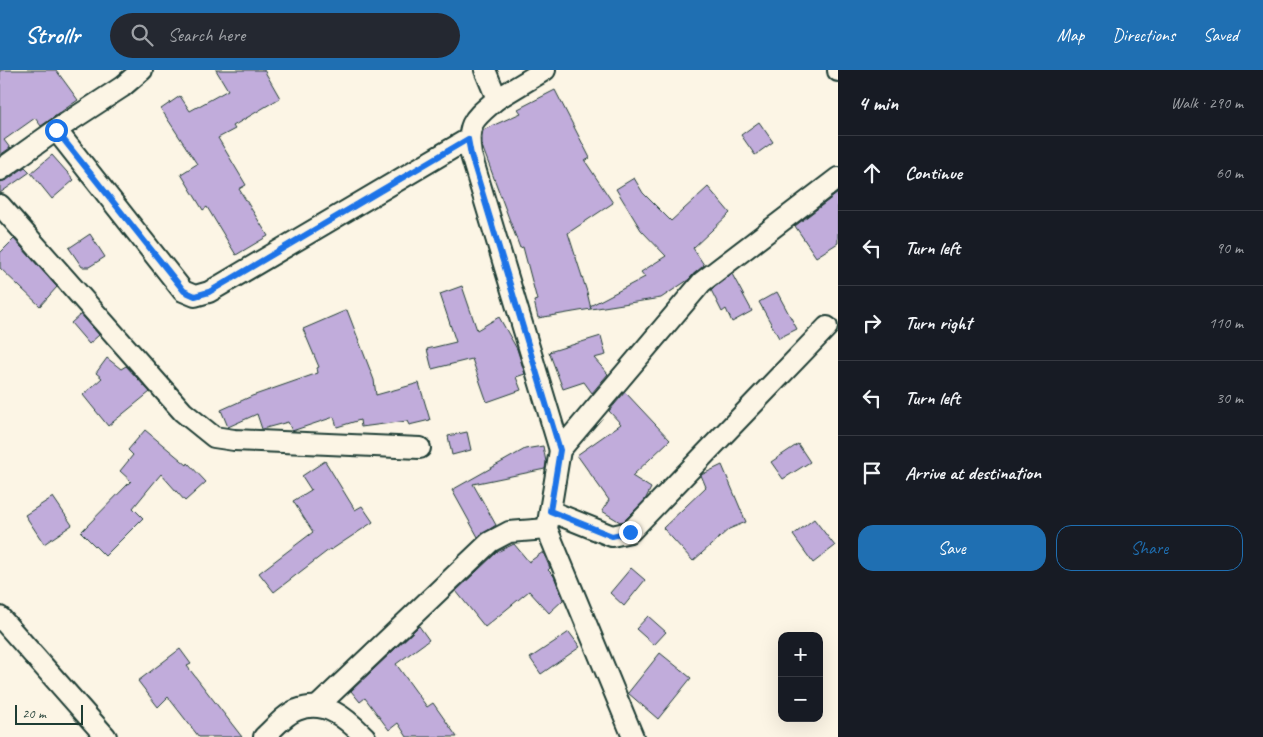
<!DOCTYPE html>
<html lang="en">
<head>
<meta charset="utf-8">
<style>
  :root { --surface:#171b24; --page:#242831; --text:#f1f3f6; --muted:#9ea1a6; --line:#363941; --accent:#1f6fb2 }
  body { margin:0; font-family:Caveat,sans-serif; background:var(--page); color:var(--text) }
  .controls { position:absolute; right:15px; bottom:15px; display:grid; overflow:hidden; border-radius:10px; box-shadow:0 5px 20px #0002 }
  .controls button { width:45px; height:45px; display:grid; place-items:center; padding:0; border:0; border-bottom:1px solid var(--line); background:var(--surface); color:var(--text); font:25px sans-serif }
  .scale { position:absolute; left:15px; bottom:12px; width:68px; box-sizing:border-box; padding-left:5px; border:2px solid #1f3d34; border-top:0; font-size:14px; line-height:18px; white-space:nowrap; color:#1f3d34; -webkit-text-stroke:4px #fcf5e5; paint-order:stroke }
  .stop { position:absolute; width:15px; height:15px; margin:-11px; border:4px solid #1a73e8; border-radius:50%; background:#fff }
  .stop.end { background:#1a73e8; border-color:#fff; box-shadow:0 1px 5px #0008 }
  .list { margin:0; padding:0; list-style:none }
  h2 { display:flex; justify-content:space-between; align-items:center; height:65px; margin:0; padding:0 20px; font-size:21px }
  h2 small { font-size:16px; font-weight:400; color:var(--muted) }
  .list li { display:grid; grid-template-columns:32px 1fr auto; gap:15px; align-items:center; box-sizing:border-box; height:75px; padding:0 20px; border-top:1px solid var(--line) }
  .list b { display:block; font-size:19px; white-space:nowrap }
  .list em { font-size:16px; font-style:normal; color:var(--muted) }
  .actions { display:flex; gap:10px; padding:15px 20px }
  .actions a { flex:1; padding:11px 0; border:1px solid var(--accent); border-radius:15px; text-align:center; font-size:18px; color:var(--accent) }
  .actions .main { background:var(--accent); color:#fff }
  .icon { flex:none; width:28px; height:28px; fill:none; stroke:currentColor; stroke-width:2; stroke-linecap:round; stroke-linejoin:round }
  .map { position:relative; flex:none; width:838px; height:667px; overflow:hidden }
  header { display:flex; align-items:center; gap:30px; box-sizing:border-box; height:70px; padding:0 25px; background:var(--accent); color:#fff }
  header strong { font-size:24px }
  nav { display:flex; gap:28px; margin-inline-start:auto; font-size:18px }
  .search { width:350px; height:45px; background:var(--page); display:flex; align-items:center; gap:12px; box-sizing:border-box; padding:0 18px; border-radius:28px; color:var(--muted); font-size:19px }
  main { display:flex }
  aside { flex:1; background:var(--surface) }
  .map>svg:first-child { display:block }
  .building { fill:#c1acdb; stroke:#1f3d34 }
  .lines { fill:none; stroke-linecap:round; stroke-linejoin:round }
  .minor-casing { stroke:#1f3d34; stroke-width:24 }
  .minor { stroke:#fcf5e5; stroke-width:20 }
  .route { stroke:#1a73e8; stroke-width:6 }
</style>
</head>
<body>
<header>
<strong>Strollr</strong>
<div class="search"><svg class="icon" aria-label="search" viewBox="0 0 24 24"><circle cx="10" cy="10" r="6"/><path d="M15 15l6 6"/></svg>Search here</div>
<nav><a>Map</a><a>Directions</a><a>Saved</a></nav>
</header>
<main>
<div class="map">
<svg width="838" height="667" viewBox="0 0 838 667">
  <rect width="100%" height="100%" fill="#fcf5e5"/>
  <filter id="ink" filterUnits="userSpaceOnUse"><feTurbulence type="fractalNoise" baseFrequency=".02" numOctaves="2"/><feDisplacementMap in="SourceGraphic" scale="10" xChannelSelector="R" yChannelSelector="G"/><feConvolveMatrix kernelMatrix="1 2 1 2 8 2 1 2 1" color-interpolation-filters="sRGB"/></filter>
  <g filter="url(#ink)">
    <!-- building -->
    <g class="building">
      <polygon points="0,0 56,0 78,30 41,56 35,48 4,70 10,78 0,85"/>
      <polygon points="216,0 264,0 280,28 233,56 235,59 218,68 246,115 239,119 268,166 236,185 207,137 203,140 181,104 197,94 161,39 180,26 190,41 228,20"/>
      <polygon points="555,20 590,88 585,91 613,133 568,163 587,222 591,239 538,248 534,231 537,230 523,177 520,178 482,76 482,66 483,60 521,43 518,39"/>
      <polygon points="759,52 773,72 755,85 741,65"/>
      <polygon points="52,85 74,110 52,129 31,103"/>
      <polygon points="25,97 30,102 0,123 0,112 7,110"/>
      <polygon points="634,108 643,123 671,151 708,117 730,143 693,178 704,195 688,210 661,228 591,239 590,236 645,207 641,202 666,186 641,160 616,119"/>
      <polygon points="838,123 838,173 816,187 795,156"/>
      <polygon points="90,164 105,187 89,197 82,197 69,178"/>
      <polygon points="14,169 57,217 40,236 0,198 0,183"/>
      <polygon points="732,204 752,241 732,252 726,239 722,242 711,220"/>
      <polygon points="462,216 477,260 499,247 517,279 525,304 516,307 521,320 487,332 472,289 432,299 427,279 456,272 440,224"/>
      <polygon points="777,222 797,259 779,268 759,232"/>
      <polygon points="347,240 374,310 376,325 419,313 430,350 409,355 407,351 361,357 360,350 337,357 334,347 292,361 288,352 262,359 257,344 228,357 221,340 252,326 318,303 317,298 319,297 303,259"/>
      <polygon points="81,244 99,265 89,274 71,253"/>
      <polygon points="601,266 606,285 594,288 608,304 592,323 584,312 563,319 549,282"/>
      <polygon points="107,288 121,299 126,296 150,322 108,356 83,325 102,308 96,303"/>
      <polygon points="625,322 670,370 632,406 651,418 645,430 624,451 620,452 602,441 609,430 577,385 621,354 609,341"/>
      <polygon points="145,360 187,395 188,393 206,412 185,431 161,404 133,438 143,448 105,486 81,462 131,411 120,401 133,385 128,380"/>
      <polygon points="467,362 471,380 452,385 448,366"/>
      <polygon points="798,374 810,392 783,409 771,392"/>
      <polygon points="543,376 546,392 545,399 473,414 496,455 478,467 452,420 525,379"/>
      <polygon points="325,391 355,440 362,436 373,452 331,480 330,479 274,522 259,503 313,462 293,431 311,420 302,406"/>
      <polygon points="722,395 746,452 729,459 693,491 663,458 706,417 701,405"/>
      <polygon points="53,427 72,455 44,474 25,445"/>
      <polygon points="814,449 835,476 813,493 793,465"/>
      <polygon points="514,474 529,492 543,482 550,498 548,500 554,506 563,530 549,543 529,521 485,557 456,521 497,482"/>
      <polygon points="631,498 645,510 624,536 610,523"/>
      <polygon points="648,546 666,562 654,575 636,559"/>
      <polygon points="419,556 429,570 396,594 427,637 433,633 457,667 407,667 398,653 389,660 365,628 360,632 351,621"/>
      <polygon points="569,562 580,577 541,604 530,588"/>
      <polygon points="180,579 191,594 187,596 242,667 199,667 168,627 158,637 138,611"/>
      <polygon points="660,583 691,608 658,649 628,623"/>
    </g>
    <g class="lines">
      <!-- minor casing -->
      <g class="minor-casing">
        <g id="minor">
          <polyline points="485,0 497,29 545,0"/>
          <polyline points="838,0 838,1"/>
          <path d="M497,29C474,49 466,52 471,85L560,380"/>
          <polyline points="56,60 183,221 195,226 209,222 468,69"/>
          <polyline points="0,100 56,60 122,17 142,0"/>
          <polyline points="0,135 183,342 214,367 234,370 420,378"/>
          <polyline points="550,441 612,466 630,462 827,257"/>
          <polyline points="0,547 106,667"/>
          <polyline points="319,635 490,472 509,462 547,459"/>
          <path d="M264,667C273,659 285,644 297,640C325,629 346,648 365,667"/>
          <polyline points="633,667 547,459 560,380 702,212 838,108"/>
        </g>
      </g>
      <!-- minor -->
      <use href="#minor" class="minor"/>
    </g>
  </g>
  <g class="lines" filter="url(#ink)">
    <!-- route -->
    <polyline class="route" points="56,60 184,221 195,226 209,222 468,69 471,85 560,380 550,441 612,466 630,462"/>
  </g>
</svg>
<div class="controls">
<button>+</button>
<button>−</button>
</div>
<div class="scale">20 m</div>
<div class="stop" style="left:56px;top:60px"></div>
<div class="stop end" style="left:630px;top:462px"></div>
</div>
<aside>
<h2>4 min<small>Walk · 290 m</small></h2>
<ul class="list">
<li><svg class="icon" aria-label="ahead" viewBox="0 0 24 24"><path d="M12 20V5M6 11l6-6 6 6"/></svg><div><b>Continue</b></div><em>60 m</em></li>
<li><svg class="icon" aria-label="left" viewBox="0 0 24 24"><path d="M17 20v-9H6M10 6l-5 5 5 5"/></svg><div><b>Turn left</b></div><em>90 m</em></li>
<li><svg class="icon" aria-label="right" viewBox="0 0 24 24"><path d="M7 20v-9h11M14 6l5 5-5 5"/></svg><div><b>Turn right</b></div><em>110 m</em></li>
<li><svg class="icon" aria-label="left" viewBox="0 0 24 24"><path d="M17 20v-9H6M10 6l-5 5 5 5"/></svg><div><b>Turn left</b></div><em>30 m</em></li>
<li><svg class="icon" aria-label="arrive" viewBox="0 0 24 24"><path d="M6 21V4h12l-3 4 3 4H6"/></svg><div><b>Arrive at destination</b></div></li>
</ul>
<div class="actions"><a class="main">Save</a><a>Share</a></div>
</aside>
</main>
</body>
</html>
